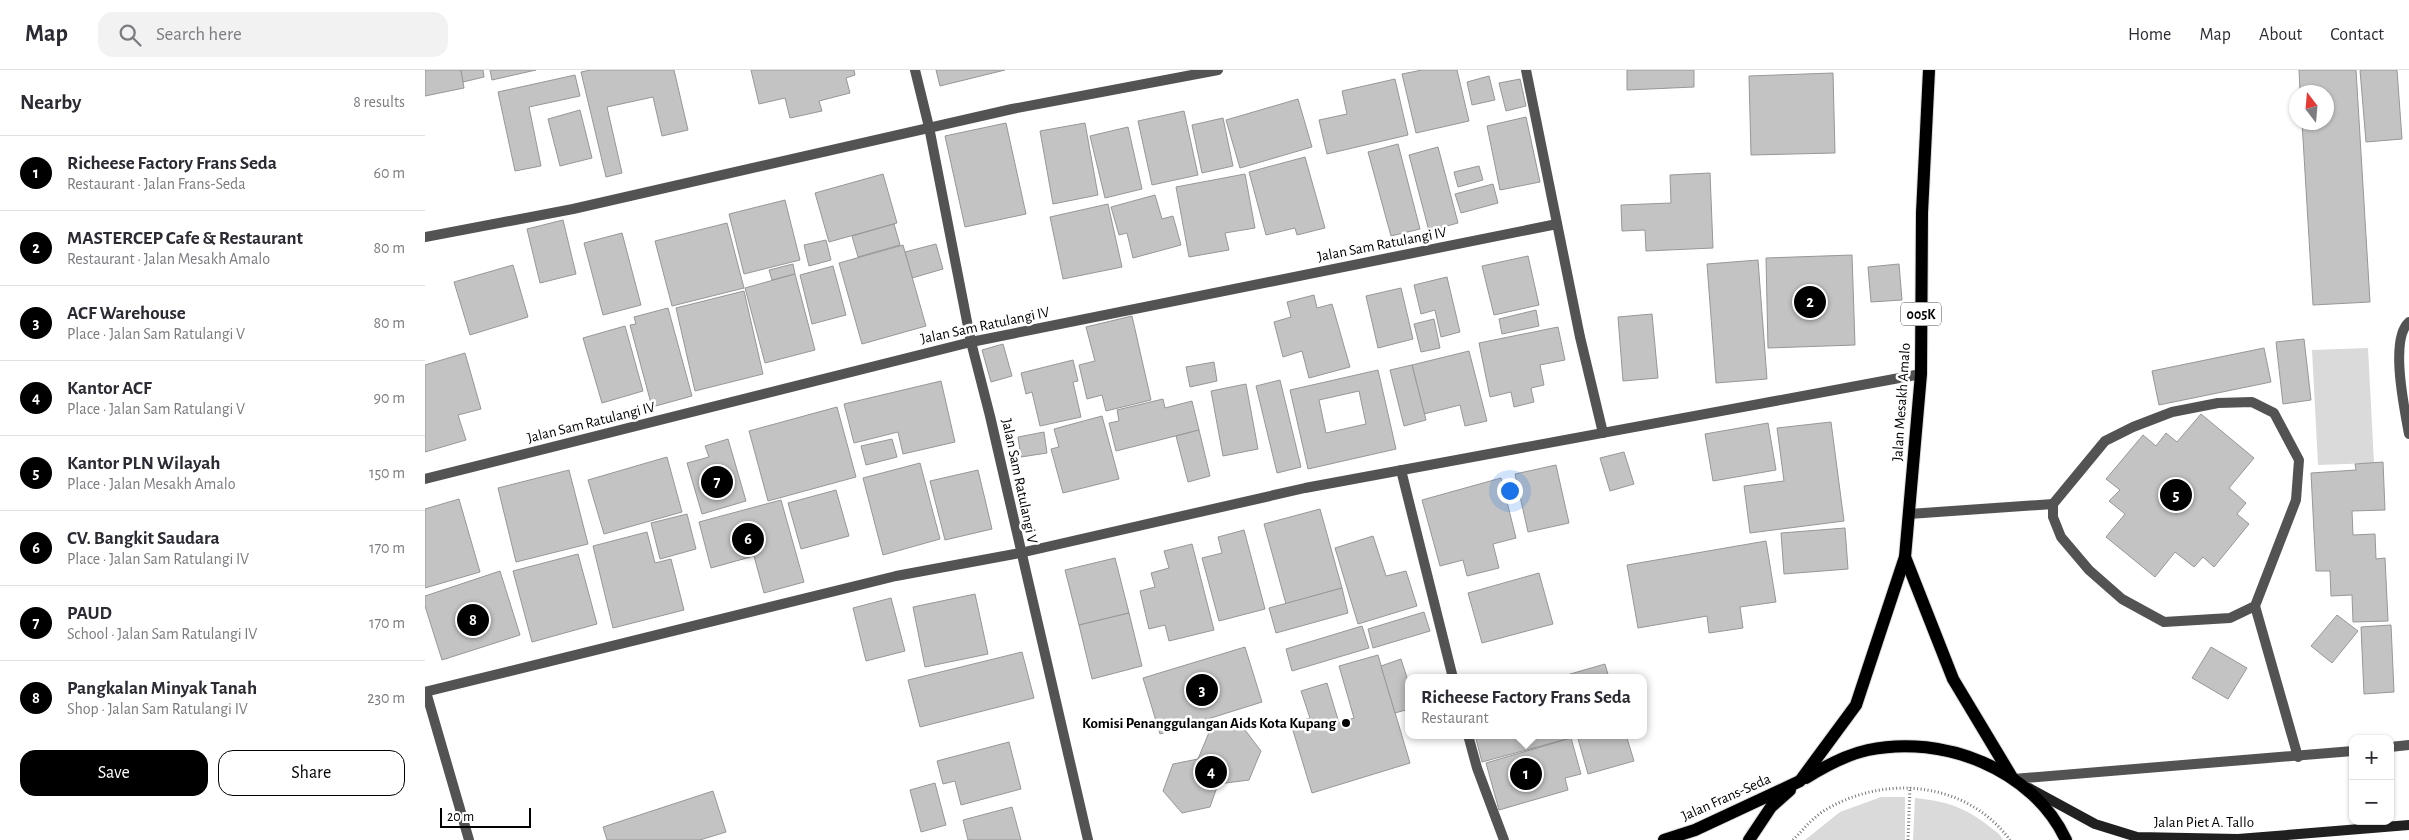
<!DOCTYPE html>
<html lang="en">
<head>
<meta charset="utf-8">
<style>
  :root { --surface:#fff; --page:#f2f2f3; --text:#2b2b33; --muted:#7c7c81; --line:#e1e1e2; --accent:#000 }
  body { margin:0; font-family:"Alegreya Sans",sans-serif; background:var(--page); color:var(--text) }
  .controls { position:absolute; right:15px; bottom:15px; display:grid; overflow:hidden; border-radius:10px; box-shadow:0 1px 4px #0004 }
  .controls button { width:45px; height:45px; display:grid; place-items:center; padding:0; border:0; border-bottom:1px solid var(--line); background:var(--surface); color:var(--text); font:25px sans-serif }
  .compass { position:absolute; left:1864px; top:15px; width:45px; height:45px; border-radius:50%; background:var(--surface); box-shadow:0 1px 4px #0004; rotate:344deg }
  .scale { position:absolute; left:15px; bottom:12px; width:91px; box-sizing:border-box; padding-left:5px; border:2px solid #000; border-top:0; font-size:14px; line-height:18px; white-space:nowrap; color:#000; -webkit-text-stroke:4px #fff; paint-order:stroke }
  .you { position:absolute; left:1084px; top:420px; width:18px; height:18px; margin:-12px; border:4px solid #fff; border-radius:50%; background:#1a73e8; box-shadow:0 0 0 8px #1a73e833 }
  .badge { display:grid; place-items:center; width:32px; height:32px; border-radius:50%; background:var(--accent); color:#fff; font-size:16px; font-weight:700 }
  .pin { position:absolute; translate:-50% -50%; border:2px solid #fff; box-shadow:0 1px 5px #0006 }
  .popup { position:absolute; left:980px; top:604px; width:242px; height:65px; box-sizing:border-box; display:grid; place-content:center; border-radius:10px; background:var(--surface); filter:drop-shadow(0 1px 4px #0005); font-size:16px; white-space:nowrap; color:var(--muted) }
  .popup b { font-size:19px; color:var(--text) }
  .popup::after { content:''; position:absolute; left:50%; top:100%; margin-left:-10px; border:10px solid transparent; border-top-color:var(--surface) }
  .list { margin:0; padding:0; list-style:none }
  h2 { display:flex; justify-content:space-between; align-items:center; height:65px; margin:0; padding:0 20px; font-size:21px }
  h2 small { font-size:16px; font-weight:400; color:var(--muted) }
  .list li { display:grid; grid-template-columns:32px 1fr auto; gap:15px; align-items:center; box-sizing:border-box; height:75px; padding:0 20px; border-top:1px solid var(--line) }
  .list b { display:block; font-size:19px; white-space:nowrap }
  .list p { margin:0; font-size:16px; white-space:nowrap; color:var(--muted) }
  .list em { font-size:16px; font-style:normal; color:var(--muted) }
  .actions { display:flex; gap:10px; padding:15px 20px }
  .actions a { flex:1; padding:11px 0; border:1px solid var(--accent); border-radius:15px; text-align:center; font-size:18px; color:var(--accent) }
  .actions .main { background:var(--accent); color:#fff }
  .icon { flex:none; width:28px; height:28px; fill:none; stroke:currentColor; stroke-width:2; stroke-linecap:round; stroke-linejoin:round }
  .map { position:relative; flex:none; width:1984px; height:770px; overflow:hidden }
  header { display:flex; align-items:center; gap:30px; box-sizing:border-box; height:70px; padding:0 25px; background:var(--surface); border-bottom:1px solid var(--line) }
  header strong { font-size:24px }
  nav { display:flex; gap:28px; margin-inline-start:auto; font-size:18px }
  .search { width:350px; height:45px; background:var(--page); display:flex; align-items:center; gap:12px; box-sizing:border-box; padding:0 18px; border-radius:15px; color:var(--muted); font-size:19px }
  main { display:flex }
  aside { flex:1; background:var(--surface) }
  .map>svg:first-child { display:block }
  .green { fill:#dadada }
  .building { fill:#c3c3c3; stroke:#979797; fill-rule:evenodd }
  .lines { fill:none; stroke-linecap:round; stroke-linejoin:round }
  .primary-casing { stroke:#dbdbdb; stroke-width:14 }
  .path { stroke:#757575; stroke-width:3; stroke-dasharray:1 2.5; stroke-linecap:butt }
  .service { stroke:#535353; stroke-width:10 }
  .minor { stroke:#535353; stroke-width:10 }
  .secondary { stroke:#202020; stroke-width:10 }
  .primary { stroke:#000; stroke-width:12 }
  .poi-dot { fill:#000; stroke:#fff; stroke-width:2 }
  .labels { text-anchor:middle; stroke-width:5; stroke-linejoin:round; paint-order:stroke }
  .shield { fill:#fff; stroke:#4c4c4c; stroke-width:1 }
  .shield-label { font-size:14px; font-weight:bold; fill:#000 }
  .street-label { font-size:15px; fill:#000; stroke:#fff }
  .poi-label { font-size:15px; font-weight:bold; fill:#000; stroke:#fff; text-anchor:end }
</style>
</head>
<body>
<header>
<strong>Map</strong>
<div class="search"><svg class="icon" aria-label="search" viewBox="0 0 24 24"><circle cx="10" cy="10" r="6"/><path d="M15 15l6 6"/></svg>Search here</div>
<nav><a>Home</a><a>Map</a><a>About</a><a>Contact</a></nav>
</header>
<main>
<aside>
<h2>Nearby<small>8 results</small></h2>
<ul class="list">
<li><span class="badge">1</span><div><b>Richeese Factory Frans Seda</b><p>Restaurant · Jalan Frans-Seda</p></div><em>60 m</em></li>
<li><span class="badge">2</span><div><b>MASTERCEP Cafe &amp; Restaurant</b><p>Restaurant · Jalan Mesakh Amalo</p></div><em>80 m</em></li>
<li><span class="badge">3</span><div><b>ACF Warehouse</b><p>Place · Jalan Sam Ratulangi V</p></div><em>80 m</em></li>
<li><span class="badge">4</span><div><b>Kantor ACF</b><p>Place · Jalan Sam Ratulangi V</p></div><em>90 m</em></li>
<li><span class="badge">5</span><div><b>Kantor PLN Wilayah</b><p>Place · Jalan Mesakh Amalo</p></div><em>150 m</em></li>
<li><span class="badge">6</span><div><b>CV. Bangkit Saudara</b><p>Place · Jalan Sam Ratulangi IV</p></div><em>170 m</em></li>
<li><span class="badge">7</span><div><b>PAUD</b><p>School · Jalan Sam Ratulangi IV</p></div><em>170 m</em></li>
<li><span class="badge">8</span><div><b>Pangkalan Minyak Tanah</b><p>Shop · Jalan Sam Ratulangi IV</p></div><em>230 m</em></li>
</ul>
<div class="actions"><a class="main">Save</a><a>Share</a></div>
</aside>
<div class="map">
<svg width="1984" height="770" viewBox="0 0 1984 770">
  <rect width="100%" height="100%" fill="#fff"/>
  <!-- green -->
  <g class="green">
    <polygon points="1943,278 1949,393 1893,395 1887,280"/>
    <polygon points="1456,727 1480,727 1480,770 1380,770 1415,742"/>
    <path d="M1490,728C1529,732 1544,740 1574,764L1578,770H1488Z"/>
  </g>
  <!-- building -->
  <g class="building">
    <polygon points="0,0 36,0 39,18 0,26"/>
    <polygon points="36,0 58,0 59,7 38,12"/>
    <polygon points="65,0 111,0 67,10"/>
    <polygon points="166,0 249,0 263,60 237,66 228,27 182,37 197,103 181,107 156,2"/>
    <polygon points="326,0 429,0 430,5 421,8 425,23 394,31 397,41 365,48 360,28 334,34"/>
    <polygon points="511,0 580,0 515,16"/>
    <polygon points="997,0 1032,0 1044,51 991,63 977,4"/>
    <polygon points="1202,0 1269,0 1269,17 1202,20"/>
    <polygon points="1874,0 1931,0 1945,232 1888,235 1877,52 1902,52 1902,22 1875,22"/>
    <polygon points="1935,0 1972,0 1977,69 1941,72"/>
    <polygon points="1408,3 1410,83 1326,85 1324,6"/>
    <polygon points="150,5 155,26 104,37 116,96 90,101 73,22"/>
    <polygon points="1064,6 1070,30 1047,35 1042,12"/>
    <polygon points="970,9 983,65 902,84 894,50 922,44 917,21"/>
    <polygon points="1095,9 1101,36 1081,41 1074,13"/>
    <polygon points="873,29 887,77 815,98 801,50"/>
    <polygon points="155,40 167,88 135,96 123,49"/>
    <polygon points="759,41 773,105 727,115 713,51"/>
    <polygon points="1101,47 1115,112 1075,120 1062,56"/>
    <polygon points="798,48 808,96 777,103 767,55"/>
    <polygon points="581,53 601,144 540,157 520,66"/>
    <polygon points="660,53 673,125 628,134 615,61"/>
    <polygon points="703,57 717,119 680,128 665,66"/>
    <polygon points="973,74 995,159 966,166 943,82"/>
    <polygon points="1013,77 1033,153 1004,161 984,85"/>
    <polygon points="880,87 900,158 872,165 870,158 841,165 824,102"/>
    <polygon points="1054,96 1058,110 1033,117 1029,102"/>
    <polygon points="1285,103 1288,178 1221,181 1220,160 1197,161 1196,135 1246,133 1245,105"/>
    <polygon points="458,104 472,153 404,172 390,123"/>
    <polygon points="820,104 830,158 800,163 804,180 764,187 751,117"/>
    <polygon points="1068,114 1073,133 1036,143 1030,124"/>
    <polygon points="730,125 737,149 748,146 756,175 708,188 702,163 694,165 686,137"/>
    <polygon points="360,130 375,190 319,204 304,144"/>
    <polygon points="683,134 697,197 638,209 625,147"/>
    <polygon points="138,150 151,204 115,213 102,159"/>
    <polygon points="302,153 319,218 247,236 230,171"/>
    <polygon points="469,154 475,175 433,187 427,166"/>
    <polygon points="197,163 216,235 178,245 159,173"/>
    <polygon points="401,170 406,190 384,196 379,175"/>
    <polygon points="511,174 518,199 487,208 480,182"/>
    <polygon points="478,175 501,256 437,274 414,193"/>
    <polygon points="1427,185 1430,275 1343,278 1341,188"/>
    <polygon points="1103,186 1114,235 1069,245 1057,196"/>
    <polygon points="1333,190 1342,309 1291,313 1282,194"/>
    <polygon points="368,194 370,204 347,210 344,200"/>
    <polygon points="1474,194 1477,230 1446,232 1443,197"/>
    <polygon points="88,195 103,247 45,265 29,212"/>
    <polygon points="408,196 421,245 387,254 375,205"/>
    <polygon points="370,204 390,280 340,293 320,218"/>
    <polygon points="1022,207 1035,262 1016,267 1010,240 996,244 989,215"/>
    <polygon points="976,218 988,269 953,278 941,226"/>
    <polygon points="319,221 338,304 270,321 251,238"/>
    <polygon points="889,225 892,238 907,234 925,297 884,308 877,281 858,287 849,252 866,247 862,232"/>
    <polygon points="243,238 267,326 227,337 205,255 211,254 209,247"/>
    <polygon points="1111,240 1114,256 1077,264 1074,249"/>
    <polygon points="1227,244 1233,308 1198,311 1193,247"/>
    <polygon points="707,246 726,330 681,341 677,325 662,329 654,295 670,291 661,257"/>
    <polygon points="1009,249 1015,278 996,282 989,254"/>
    <polygon points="200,256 218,321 177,333 158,268"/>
    <polygon points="1133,257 1140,290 1115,295 1119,315 1106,318 1109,332 1089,337 1086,322 1065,327 1054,273"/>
    <polygon points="1879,269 1886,330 1858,334 1851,272"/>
    <polygon points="578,274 587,306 566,312 557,280"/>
    <polygon points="1839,278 1846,312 1734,335 1727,301"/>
    <polygon points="1044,281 1062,351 1040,356 1035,335 999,344 987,295"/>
    <polygon points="40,283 56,339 33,345 41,370 0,382 0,295"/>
    <polygon points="648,290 653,311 648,312 656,347 615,356 607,322 601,324 596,303"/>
    <polygon points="789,292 792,311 765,317 761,297"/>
    <polygon points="987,295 1001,350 979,356 965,300"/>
    <path d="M953,300L971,379L883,399L865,320ZM934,321L941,354L901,363L894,330Z"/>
    <polygon points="855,310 876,397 852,403 831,316"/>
    <polygon points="516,311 530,372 478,384 473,362 429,373 419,334"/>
    <polygon points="821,314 833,379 798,386 786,321"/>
    <polygon points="738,329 740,338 767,331 774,360 691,381 684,353 694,351 692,340"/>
    <polygon points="412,337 431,407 343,431 324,361"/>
    <polygon points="1776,344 1829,388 1804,418 1821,433 1812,444 1824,454 1789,497 1778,487 1769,497 1750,482 1730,507 1681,467 1700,444 1684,431 1695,420 1681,409 1718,365 1731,376 1741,363 1752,372"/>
    <polygon points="677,346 694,409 638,423 626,379 634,377 629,359"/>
    <polygon points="1406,352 1419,451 1325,463 1319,416 1359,411 1352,358"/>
    <polygon points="1343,353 1351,400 1288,411 1280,364"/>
    <polygon points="774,360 785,406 763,412 751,366"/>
    <polygon points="619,362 622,383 596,387 593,367"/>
    <polygon points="303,369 321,431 277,444 262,393 284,387 280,376"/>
    <polygon points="467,369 472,387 441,395 436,376"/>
    <polygon points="1199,382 1209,414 1185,421 1175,388"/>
    <polygon points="242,387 257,442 179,464 163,410"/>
    <polygon points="1958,392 1960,440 1927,441 1928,465 1950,464 1951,489 1960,488 1963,551 1928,552 1927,525 1906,526 1905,501 1891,501 1886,403 1931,400 1930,394"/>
    <polygon points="495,393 515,469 458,485 438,408"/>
    <polygon points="1131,395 1144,453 1103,462 1090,404"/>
    <polygon points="144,400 163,474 91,492 73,418"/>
    <polygon points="553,400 567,459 520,470 505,411"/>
    <polygon points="1076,408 1091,468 1068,474 1074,498 1042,506 1038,490 1015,496 997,430"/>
    <polygon points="411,420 424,466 376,479 363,433"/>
    <polygon points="34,429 55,502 0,518 0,439"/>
    <polygon points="356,430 379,512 339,523 329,486 286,498 274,452"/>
    <polygon points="895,439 917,518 861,534 839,454"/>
    <polygon points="262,444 271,479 235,489 226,453"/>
    <polygon points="1420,458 1423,499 1359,504 1356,463"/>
    <polygon points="819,460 840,539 794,551 777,488 797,483 793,467"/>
    <polygon points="222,462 230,493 246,489 259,540 188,558 168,476"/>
    <polygon points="948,466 961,506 981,501 992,536 933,554 910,478"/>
    <polygon points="1341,471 1351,532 1315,537 1318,558 1284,563 1282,546 1213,558 1202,495"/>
    <polygon points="767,474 789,560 744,571 740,555 724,559 715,521 730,517 726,503 744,498 739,481"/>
    <polygon points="153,484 172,554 107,572 88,501"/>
    <polygon points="690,488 704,543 654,555 640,500"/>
    <polygon points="75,501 95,565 17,590 0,536 0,526"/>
    <polygon points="1114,503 1128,554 1057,573 1043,523"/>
    <polygon points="917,518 923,543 851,563 844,538"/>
    <polygon points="550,524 563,584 500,597 488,537"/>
    <polygon points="466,528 480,581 441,591 428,538"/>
    <polygon points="999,542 1005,561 948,578 943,559"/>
    <polygon points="704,543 717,596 667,609 654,555"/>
    <polygon points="1912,545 1933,561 1907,593 1886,576"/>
    <polygon points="1966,555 1969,622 1939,624 1936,557"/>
    <polygon points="937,556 944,578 867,601 861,579"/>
    <polygon points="820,577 837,632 735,664 718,608"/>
    <polygon points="1786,577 1822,598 1803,629 1767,608"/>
    <polygon points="597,582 609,628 495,657 483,610"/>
    <polygon points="953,585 985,693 887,723 866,654 885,648 876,621 902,613 914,653 929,648 914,596"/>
    <polygon points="976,589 984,614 984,639 970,643 956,596"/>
    <polygon points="1180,594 1184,608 1135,608 1135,607"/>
    <polygon points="817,656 836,681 824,710 793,714 785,737 757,743 738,721 748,694 773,689 785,660"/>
    <polygon points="1050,665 1141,665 1142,669 1057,692"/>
    <polygon points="1152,665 1201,665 1209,691 1163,704"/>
    <polygon points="1146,668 1156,704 1140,708 1143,720 1074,740 1061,693"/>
    <polygon points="584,672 596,719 536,735 530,711 518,714 512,691"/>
    <polygon points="510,713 521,755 496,762 485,720"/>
    <polygon points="288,721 301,762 275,770 182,770 178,757"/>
    <polygon points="587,737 596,770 543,770 538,750"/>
  </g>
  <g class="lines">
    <!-- primary casing -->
    <g class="primary-casing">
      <g id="primary">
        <polyline points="1480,487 1528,609 1588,709"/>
        <path d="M1381,708C1400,696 1420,685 1443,680C1518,664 1608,699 1641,770"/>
        <polyline points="1239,770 1270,760 1375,711 1431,635 1480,487 1496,304 1497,143 1504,0"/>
        <polyline points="1324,770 1346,737 1365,720"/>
      </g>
    </g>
    <!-- path -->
    <g class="path">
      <path d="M1368,770C1378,760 1389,746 1402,739C1462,704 1542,712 1585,770"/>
      <polyline points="1483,770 1485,717"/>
    </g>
    <!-- service -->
    <g class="service">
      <polygon points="1827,332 1849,343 1874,390 1871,430 1830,536 1805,548 1739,552 1697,529 1664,500 1636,467 1628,447 1628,434 1680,371 1708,357 1747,342 1793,333"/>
      <polyline points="1484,444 1628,434"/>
      <polyline points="1830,536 1873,687"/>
    </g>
    <!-- minor -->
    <g class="minor">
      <polyline points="490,0 504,57 546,272 565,346 663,770"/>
      <polyline points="1101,0 1155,267 1178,363"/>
      <polyline points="0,167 148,139 587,39 793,0"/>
      <path d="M1984,252C1964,269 1980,341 1984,364"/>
      <polyline points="976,400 1028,608"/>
      <polyline points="0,409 546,272 1132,154"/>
      <polyline points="0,622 471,506 595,483 880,418 1496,304"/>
      <polyline points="1,622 44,770"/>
      <polyline points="1043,665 1052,698 1079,770"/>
      <polyline points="1965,677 1984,675"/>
      <polyline points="1588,709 1928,681"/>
    </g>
    <!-- secondary -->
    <polyline class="secondary" points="1604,718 1670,754 1712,767 1813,769 1984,755"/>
    <!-- primary -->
    <use href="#primary" class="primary"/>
  </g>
  <!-- markers -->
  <circle class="poi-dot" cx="921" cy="653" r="5"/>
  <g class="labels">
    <!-- shield labels -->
    <rect class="shield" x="1476" y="232.5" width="40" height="23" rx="4"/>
    <g class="shield-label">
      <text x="1496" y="249">005K</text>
    </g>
    <!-- street labels -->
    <g class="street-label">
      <text transform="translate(957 174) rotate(-11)" y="5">Jalan Sam Ratulangi IV</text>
      <text transform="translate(560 255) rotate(-12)" y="5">Jalan Sam Ratulangi IV</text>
      <text transform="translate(1476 332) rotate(-86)" y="5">Jalan Mesakh Amalo</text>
      <text transform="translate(166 352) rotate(-14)" y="5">Jalan Sam Ratulangi IV</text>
      <text transform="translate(595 411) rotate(78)" y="5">Jalan Sam Ratulangi V</text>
      <text transform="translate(1301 727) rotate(-24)" y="5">Jalan Frans-Seda</text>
      <text x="1779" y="757">Jalan Piet A. Tallo</text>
    </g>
    <!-- poi labels -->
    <g class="poi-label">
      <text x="911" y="658">Komisi Penanggulangan Aids Kota Kupang</text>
    </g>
  </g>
</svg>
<div class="controls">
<button>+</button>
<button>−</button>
</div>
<svg class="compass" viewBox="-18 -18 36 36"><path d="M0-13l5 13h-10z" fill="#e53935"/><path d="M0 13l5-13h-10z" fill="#7c7c81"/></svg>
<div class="scale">20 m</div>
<div class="you"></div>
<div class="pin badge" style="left:1101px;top:704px">1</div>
<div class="popup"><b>Richeese Factory Frans Seda</b>Restaurant</div>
<div class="pin badge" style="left:1385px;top:232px">2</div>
<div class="pin badge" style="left:777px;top:620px">3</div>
<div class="pin badge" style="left:786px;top:702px">4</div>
<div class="pin badge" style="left:1751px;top:425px">5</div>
<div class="pin badge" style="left:323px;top:469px">6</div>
<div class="pin badge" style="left:292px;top:412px">7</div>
<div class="pin badge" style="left:48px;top:550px">8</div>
</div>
</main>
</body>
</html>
